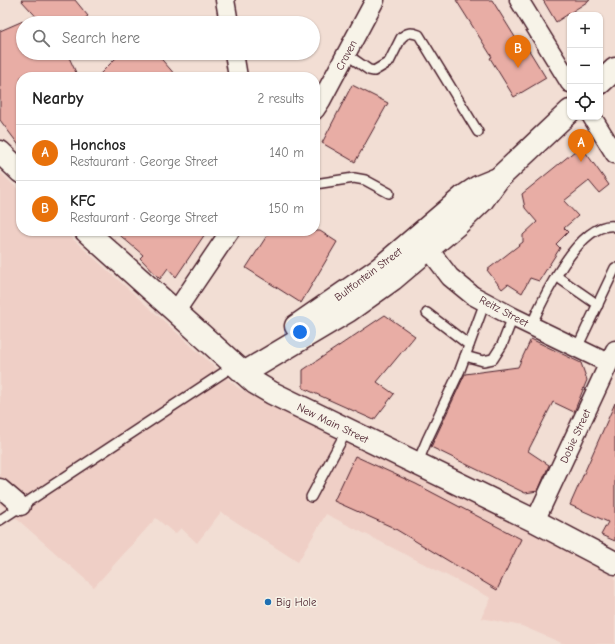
<!DOCTYPE html>
<html lang="en">
<head>
<meta charset="utf-8">
<style>
  :root { --surface:#fff; --page:#f6f6f6; --text:#222; --muted:#767676; --line:#e0e0e0; --accent:#ea580c }
  body { margin:0; font-family:"Comic Neue",sans-serif; background:var(--page); color:var(--text) }
  .controls { position:absolute; right:12px; top:12px; display:grid; overflow:hidden; border-radius:8px; box-shadow:0 1px 3px #0004 }
  .controls button { width:36px; height:36px; display:grid; place-items:center; padding:0; border:0; border-bottom:1px solid var(--line); background:var(--surface); color:var(--text); font:20px sans-serif }
  .you { position:absolute; left:300px; top:332px; width:14px; height:14px; margin:-10px; border:3px solid #fff; border-radius:50%; background:#1a73e8; box-shadow:0 0 0 6px #1a73e833 }
  .badge { display:grid; place-items:center; width:26px; height:26px; border-radius:50%; background:var(--accent); color:#fff; font-size:13px; font-weight:700 }
  .pin { position:absolute; translate:-50% -33px; filter:drop-shadow(0 1px 2px #0008) }
  .pin::after { content:''; position:absolute; top:21px; width:14px; height:12px; background:inherit; clip-path:polygon(0 0,100% 0,50% 100%) }
  .list { margin:0; padding:0; list-style:none }
  h2 { display:flex; justify-content:space-between; align-items:center; height:52px; margin:0; padding:0 16px; font-size:17px }
  h2 small { font-size:13px; font-weight:400; color:var(--muted) }
  .list li { display:grid; grid-template-columns:26px 1fr auto; gap:12px; align-items:center; box-sizing:border-box; height:56px; padding:0 16px; border-top:1px solid var(--line) }
  .list b { display:block; font-size:15px; white-space:nowrap }
  .list p { margin:0; font-size:13px; white-space:nowrap; color:var(--muted) }
  .list em { font-size:13px; font-style:normal; color:var(--muted) }
  .icon { flex:none; width:22px; height:22px; fill:none; stroke:currentColor; stroke-width:2; stroke-linecap:round; stroke-linejoin:round }
  .map { position:relative; flex:none; width:615px; height:644px; overflow:hidden }
  .search { position:absolute; background:var(--surface); box-shadow:0 1px 3px #0004; left:16px; top:16px; width:304px; height:44px; display:flex; align-items:center; gap:10px; box-sizing:border-box; padding:0 14px; border-radius:22px; color:var(--muted); font-size:15px }
  .panel { position:absolute; background:var(--surface); box-shadow:0 1px 3px #0004; left:16px; top:72px; width:304px; height:164px; border-radius:16px }
  .map>svg:first-child { display:block }
  .built { fill:#efcfc6 }
  .building { fill:#e8ada5; stroke:#4a1f2b }
  .lines { fill:none; stroke-linecap:round; stroke-linejoin:round }
  .lane-casing { stroke:#4a1f2b; stroke-width:12 }
  .street-casing { stroke:#4a1f2b; stroke-width:21 }
  .secondary-casing { stroke:#4a1f2b; stroke-width:25 }
  .lane { stroke:#f7f3e8; stroke-width:9 }
  .street { stroke:#f7f3e8; stroke-width:18 }
  .secondary { stroke:#f7f3e8; stroke-width:22 }
  .poi-dot { fill:#1f6fb2; stroke:#f7f3e8; stroke-width:1.5 }
  .labels { text-anchor:middle; stroke-width:3; stroke-linejoin:round; paint-order:stroke }
  .street-label { font-size:11px; fill:#4a1f2b; stroke:#f7f3e8 }
  .poi-label { font-size:11px; fill:#4a1f2b; stroke:#f7f3e8; text-anchor:start }
</style>
</head>
<body>
<div class="map">
<svg width="615" height="644" viewBox="0 0 615 644">
  <rect width="100%" height="100%" fill="#f2ded4"/>
  <filter id="ink" filterUnits="userSpaceOnUse"><feTurbulence type="fractalNoise" baseFrequency=".025" numOctaves="2"/><feDisplacementMap in="SourceGraphic" scale="8" xChannelSelector="R" yChannelSelector="G"/><feConvolveMatrix kernelMatrix="1 2 1 2 8 2 1 2 1" color-interpolation-filters="sRGB"/></filter>
  <g filter="url(#ink)">
    <!-- built -->
    <polygon class="built" points="0,172 21,192 21,231 64,231 237,387 254,397 327,433 510,521 615,577 615,644 564,644 522,626 481,618 491,598 326,514 298,562 221,512 197,543 181,528 175,534 156,518 94,587 0,504"/>
    <!-- building -->
    <g class="building">
      <polygon points="21,0 75,0 88,16 79,23 42,23"/>
      <polygon points="456,0 492,0 518,42 522,39 546,78 514,97 490,58 492,57"/>
      <polygon points="543,0 590,0 556,22"/>
      <polygon points="23,21 23,53 67,53 78,77 21,77 21,148 0,120 0,31"/>
      <polygon points="121,53 156,53 177,77 97,77"/>
      <polygon points="352,85 388,103 355,162 322,143"/>
      <polygon points="581,146 609,185 599,193 589,181 564,201 578,216 564,228 568,232 556,244 560,248 539,281 530,278 522,293 508,284 502,289 487,270 523,242 523,235 537,222 525,208 522,194"/>
      <polygon points="115,231 207,231 176,277 168,268 160,279 140,258 143,255"/>
      <polygon points="270,231 320,231 337,242 301,303 246,268"/>
      <polygon points="385,315 415,336 377,382 394,394 374,420 303,388 303,370"/>
      <polygon points="531,339 581,363 587,380 574,412 553,402 528,451 549,465 538,491 525,493 431,447 465,374 518,367"/>
      <polygon points="615,403 615,541 601,535 608,522 570,505"/>
      <polygon points="355,456 416,484 521,539 497,590 392,527 334,501"/>
    </g>
    <g class="lines">
      <!-- lane casing -->
      <g class="lane-casing">
        <g id="lane">
          <path d="M346,54L369,70L374,71L389,62L401,38C407,32 411,32 419,35L478,132"/>
          <polyline points="315,184 354,178 365,180 389,193"/>
          <polyline points="556,276 598,305"/>
          <polyline points="427,313 469,345"/>
          <path d="M531,326C543,298 579,222 614,226L615,227"/>
          <polyline points="577,348 615,268"/>
          <polyline points="465,356 483,361 493,359 502,345 513,317"/>
          <polyline points="417,464 427,440 460,370 485,302"/>
          <polyline points="311,497 347,430"/>
          <polyline points="0,520 235,365"/>
        </g>
      </g>
      <!-- street casing -->
      <g class="street-casing">
        <g id="street">
          <polyline points="225,0 229,23"/>
          <polyline points="519,0 570,83"/>
          <polyline points="234,53 238,77"/>
          <polyline points="315,110 321,101 375,0"/>
          <polyline points="592,117 615,154"/>
          <polyline points="421,239 450,277 472,295 513,317 608,363"/>
          <polyline points="176,311 230,231"/>
          <polyline points="0,488 21,506"/>
          <polyline points="535,521 615,350"/>
        </g>
      </g>
      <!-- secondary casing -->
      <g class="secondary-casing">
        <g id="secondary">
          <polyline points="600,83 615,69"/>
          <polyline points="0,152 21,172"/>
          <polyline points="86,231 255,383 272,393 535,521 615,563"/>
          <polyline points="296,326 380,268 463,197 478,187 495,180"/>
          <polyline points="244,373 348,311 393,279 459,223 482,201 498,179 570,111"/>
        </g>
      </g>
      <!-- lane -->
      <use href="#lane" class="lane"/>
      <!-- street -->
      <use href="#street" class="street"/>
      <!-- secondary -->
      <use href="#secondary" class="secondary"/>
    </g>
  </g>
  <!-- markers -->
  <circle class="poi-dot" cx="268" cy="602" r="4"/>
  <g class="labels">
    <!-- street labels -->
    <g class="street-label">
      <text transform="translate(346 55) rotate(-62)" y="4">Craven</text>
      <text transform="translate(368 274) rotate(-37)" y="4">Bultfontein Street</text>
      <text transform="translate(504 311) rotate(28)" y="4">Reitz Street</text>
      <text transform="translate(333 423) rotate(26)" y="4">New Main Street</text>
      <text transform="translate(575 436) rotate(-65)" y="4">Dobie Street</text>
    </g>
    <!-- poi labels -->
    <g class="poi-label">
      <text x="276" y="606">Big Hole</text>
    </g>
  </g>
</svg>
<div class="controls">
<button>+</button>
<button>−</button>
<button><svg class="icon" aria-label="locate" viewBox="0 0 24 24"><circle cx="12" cy="12" r="6"/><path d="M12 2v4M12 18v4M2 12h4M18 12h4"/></svg></button>
</div>
<div class="you"></div>
<div class="pin badge" style="left:581px;top:162px;background:#e8710a">A</div>
<div class="pin badge" style="left:518px;top:68px;background:#e8710a">B</div>
<div class="search"><svg class="icon" aria-label="search" viewBox="0 0 24 24"><circle cx="10" cy="10" r="6"/><path d="M15 15l6 6"/></svg>Search here</div>
<section class="panel">
<h2>Nearby<small>2 results</small></h2>
<ul class="list">
<li><span class="badge" style="background:#e8710a">A</span><div><b>Honchos</b><p>Restaurant · George Street</p></div><em>140 m</em></li>
<li><span class="badge" style="background:#e8710a">B</span><div><b>KFC</b><p>Restaurant · George Street</p></div><em>150 m</em></li>
</ul>
</section>
</div>
</body>
</html>
